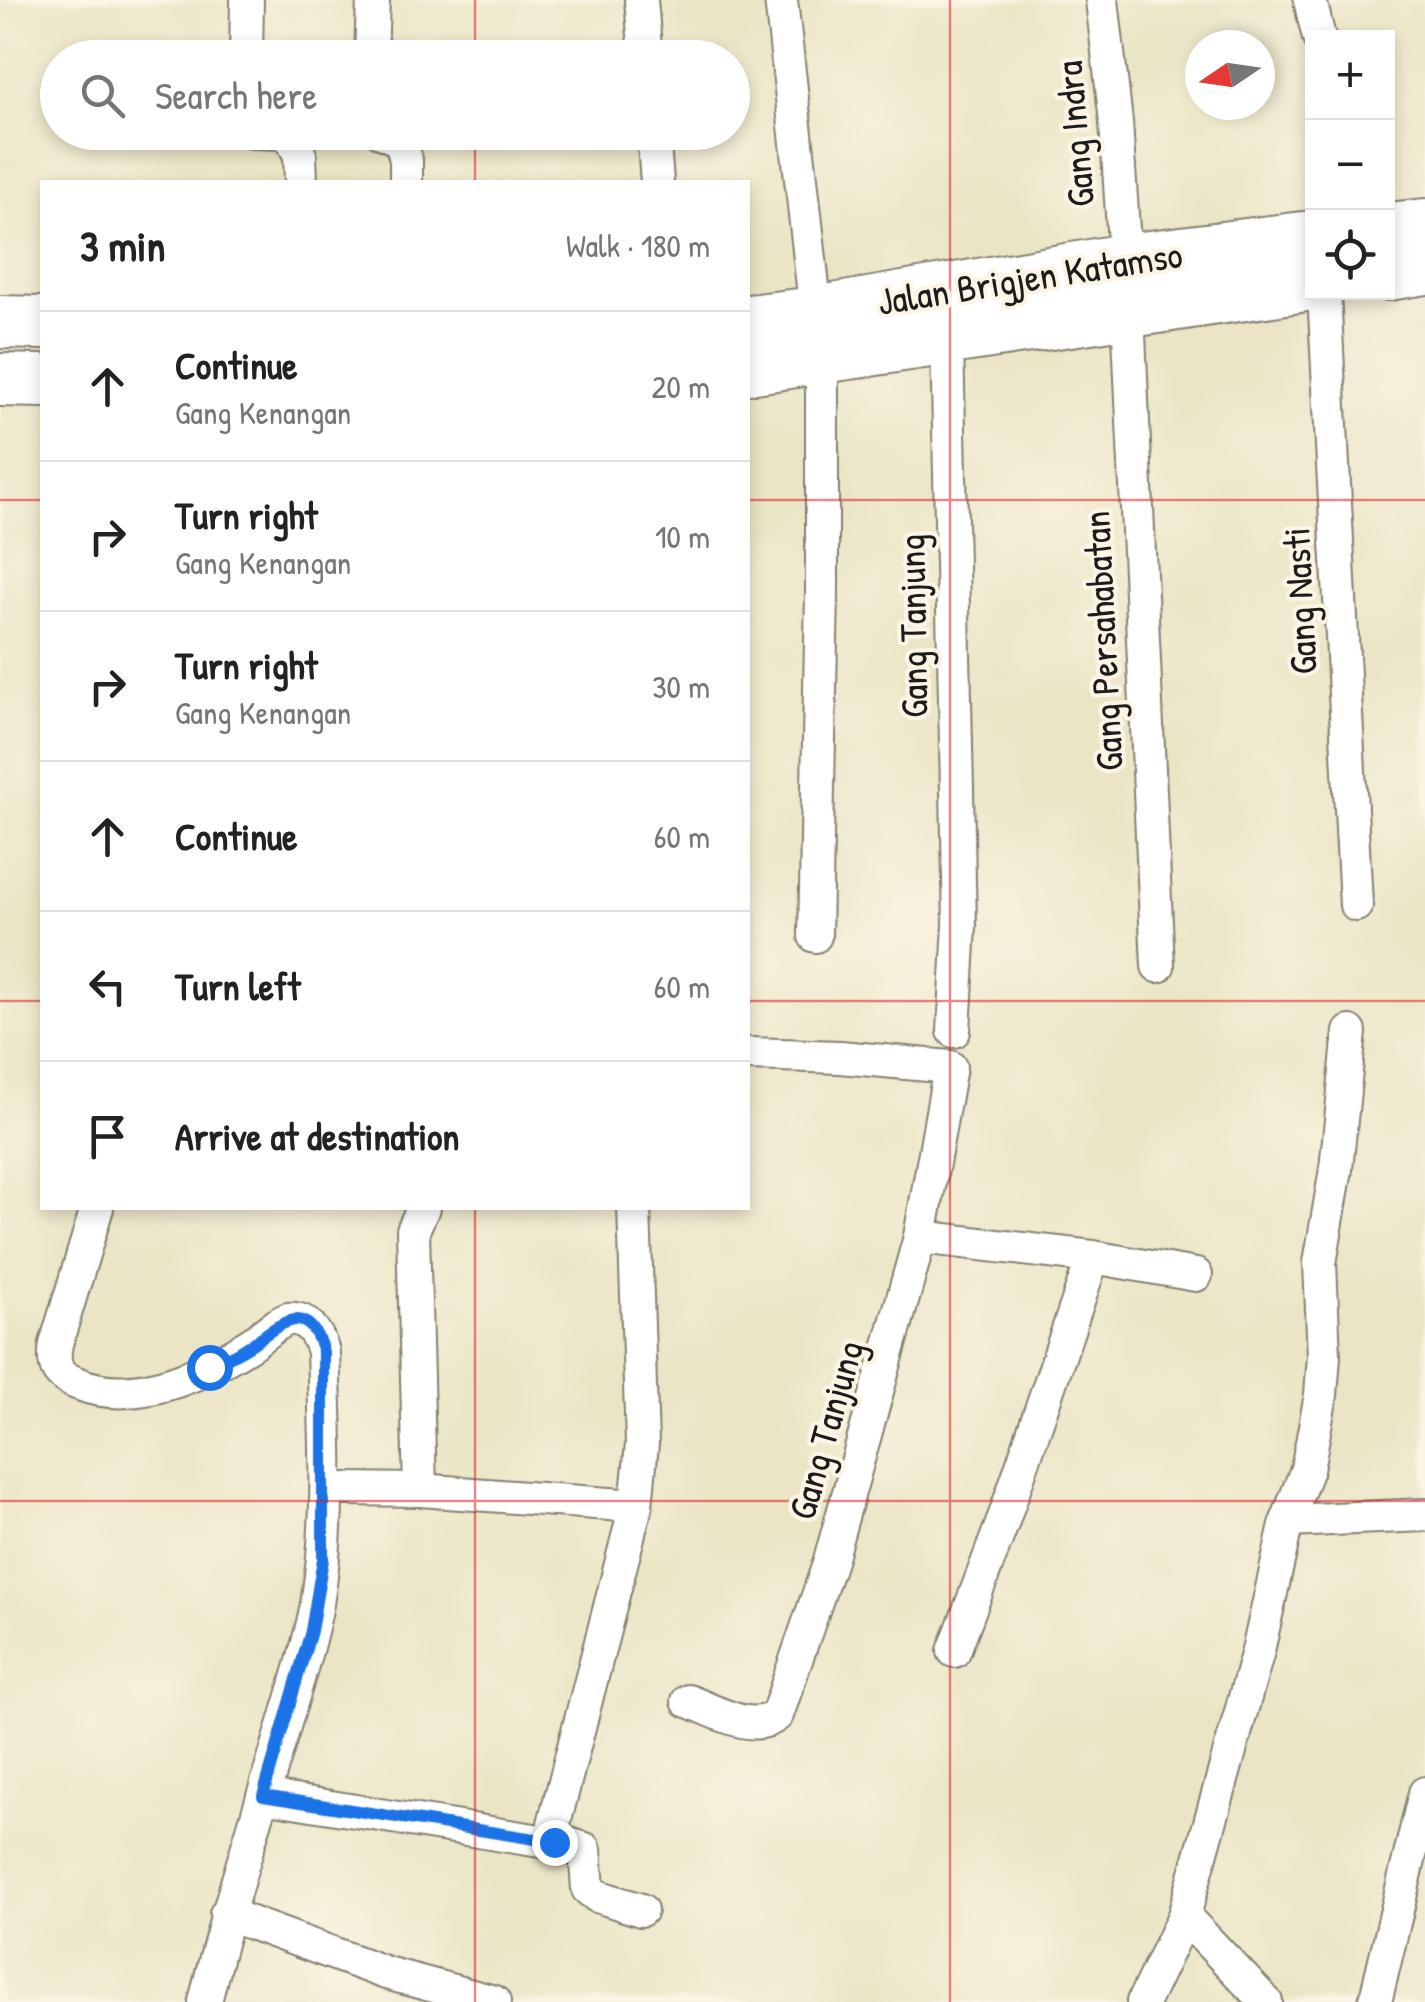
<!DOCTYPE html>
<html lang="en">
<head>
<meta charset="utf-8">
<style>
  :root { --surface:#fff; --page:#f6f6f6; --text:#222; --muted:#767676; --line:#e0e0e0 }
  body { margin:0; font-family:"Patrick Hand",sans-serif; background:var(--page); color:var(--text) }
  .controls { position:absolute; right:30px; top:30px; display:grid; overflow:hidden; border-radius:0px; box-shadow:0 5px 15px #0003 }
  .controls button { width:90px; height:90px; display:grid; place-items:center; padding:0; border:0; border-bottom:2px solid var(--line); background:var(--surface); color:var(--text); font:50px sans-serif }
  .compass { position:absolute; left:1185px; top:30px; width:90px; height:90px; border-radius:50%; background:var(--surface); box-shadow:0 5px 15px #0003; rotate:257deg }
  .stop { position:absolute; width:30px; height:30px; margin:-22px; border:8px solid #1a73e8; border-radius:50%; background:#fff }
  .stop.end { background:#1a73e8; border-color:#fff; box-shadow:0 2px 10px #0008 }
  .list { margin:0; padding:0; list-style:none }
  h2 { display:flex; justify-content:space-between; align-items:center; height:130px; margin:0; padding:0 40px; font-size:42px }
  h2 small { font-size:32px; font-weight:400; color:var(--muted) }
  .list li { display:grid; grid-template-columns:65px 1fr auto; gap:30px; align-items:center; box-sizing:border-box; height:150px; padding:0 40px; border-top:2px solid var(--line) }
  .list b { display:block; font-size:38px; white-space:nowrap }
  .list p { margin:0; font-size:32px; white-space:nowrap; color:var(--muted) }
  .list em { font-size:32px; font-style:normal; color:var(--muted) }
  .icon { flex:none; width:55px; height:55px; fill:none; stroke:currentColor; stroke-width:2; stroke-linecap:round; stroke-linejoin:round }
  .map { position:relative; flex:none; width:1425px; height:2002px; overflow:hidden }
  .search { position:absolute; background:var(--surface); box-shadow:0 5px 15px #0003; left:40px; top:40px; width:710px; height:110px; display:flex; align-items:center; gap:25px; box-sizing:border-box; padding:0 35px; border-radius:55px; color:var(--muted); font-size:38px }
  .panel { position:absolute; background:var(--surface); box-shadow:0 5px 15px #0003; left:40px; top:180px; width:710px; height:1030px; border-radius:0px }
  .map>svg:first-child { display:block }
  .lines { fill:none; stroke-linecap:round; stroke-linejoin:round }
  .minor-casing { stroke:#848071; stroke-width:36 }
  .primary-casing { stroke:#848071; stroke-width:56 }
  .minor { stroke:#fff; stroke-width:32 }
  .primary { stroke:#fff; stroke-width:52 }
  .route { stroke:#1a73e8; stroke-width:12 }
  .grid { fill:none; stroke:#d62828; stroke-width:2.5; stroke-opacity:0.55 }
  .labels { text-anchor:middle; stroke-width:8; stroke-linejoin:round; paint-order:stroke }
  .street-label { font-size:38px; fill:#1c1c1c; stroke:#fcf5e5 }
</style>
</head>
<body>
<div class="map">
<svg width="1425" height="2002" viewBox="0 0 1425 2002">
  <rect width="100%" height="100%" fill="#fcf5e5"/>
  <filter id="ink" filterUnits="userSpaceOnUse"><feTurbulence type="fractalNoise" baseFrequency=".01" numOctaves="2"/><feDisplacementMap in="SourceGraphic" scale="20" xChannelSelector="R" yChannelSelector="G"/><feConvolveMatrix kernelMatrix="1 2 1 2 8 2 1 2 1" color-interpolation-filters="sRGB"/></filter>
  <filter id="wash" filterUnits="userSpaceOnUse"><feTurbulence type="fractalNoise" baseFrequency=".0048" numOctaves="4" result="noise"/><feDisplacementMap in="SourceGraphic" scale="40" xChannelSelector="R" yChannelSelector="G"/><feGaussianBlur stdDeviation="2.25" result="paint"/><feColorMatrix in="noise" values="0 0 0 0 0 0 0 0 0 0 0 0 0 0 0 0 0 1.4 0 .05"/><feComposite in="paint" operator="in"/></filter>
  <g filter="url(#wash)">
    <rect width="100%" height="100%" fill="#ebe5c6"/>
  </g>
  <g filter="url(#ink)">
    <g class="lines">
      <!-- minor casing -->
      <g class="minor-casing">
        <g id="minor">
          <polyline points="641,0 646,58"/>
          <polyline points="781,0 816,313"/>
          <polyline points="1102,0 1116,122 1125,260"/>
          <polyline points="1310,0 1319,38"/>
          <polyline points="246,58 247,0"/>
          <polyline points="371,58 373,0"/>
          <polyline points="252,132 280,133 290,136 300,155 301,182"/>
          <polyline points="381,132 401,141 406,160 406,182"/>
          <polyline points="653,132 657,182"/>
          <polyline points="1324,292 1356,905"/>
          <polyline points="1128,312 1158,966"/>
          <polyline points="947,340 960,925 954,1031"/>
          <polyline points="815,936 822,592 822,359"/>
          <path d="M97,1208L56,1344C52,1367 57,1376 79,1384C134,1406 202,1375 249,1345C262,1337 272,1325 288,1319C308,1317 318,1334 323,1352C326,1435 331,1522 317,1604C309,1647 295,1688 283,1730C256,1821 227,1910 205,2002"/>
          <polyline points="920,1237 1093,1257 1196,1275"/>
          <polyline points="346,1489 420,1490 636,1506"/>
          <polyline points="420,1490 413,1230 423,1208"/>
          <polyline points="1287,1521 1425,1515"/>
          <polyline points="954,1651 1002,1524 1093,1257"/>
          <path d="M688,1701C714,1710 753,1735 777,1715L829,1564L920,1237L950,1067L840,1057L748,1054"/>
          <polyline points="263,1796 546,1842 559,1841 585,1849 588,1889 597,1896 641,1910"/>
          <polyline points="554,1824 636,1506 642,1444 634,1208"/>
          <polyline points="226,1914 386,1973 494,2002"/>
          <polyline points="1184,1916 1266,2002"/>
          <polyline points="1143,2002 1184,1916 1258,1651 1287,1521 1307,1469 1321,1395 1324,1356 1320,1263 1336,1169 1350,1032"/>
          <polyline points="1375,2002 1425,1793"/>
        </g>
      </g>
      <!-- primary casing -->
      <g class="primary-casing">
        <g id="primary">
          <polyline points="1388,229 1425,225"/>
          <polyline points="1388,274 1425,268"/>
          <polyline points="748,321 816,313 1125,260 1312,237"/>
          <polyline points="0,322 42,323"/>
          <polyline points="748,368 1312,284"/>
          <polyline points="0,380 42,381"/>
        </g>
      </g>
      <!-- minor -->
      <use href="#minor" class="minor"/>
      <!-- primary -->
      <use href="#primary" class="primary"/>
    </g>
  </g>
  <g class="lines" filter="url(#ink)">
    <!-- route -->
    <path class="route" d="M209,1367C223,1360 238,1353 252,1344C282,1323 308,1299 323,1352V1559L311,1631L263,1796L554,1842"/>
  </g>
  <!-- grid -->
  <path class="grid" d="M475,0V58M950,0V2002M475,132V182M0,500H42M748,500H1425M0,1001H42M748,1001H1425M475,1208V2002M0,1501H1425"/>
  <g class="labels">
    <!-- street labels -->
    <g class="street-label">
      <text transform="translate(1075 134) rotate(-95)" y="13">Gang Indra</text>
      <text transform="translate(1030 278) rotate(-9)" y="13">Jalan Brigjen Katamso</text>
      <text transform="translate(1300 601) rotate(-93)" y="13">Gang Nasti</text>
      <text transform="translate(913 626) rotate(-91)" y="13">Gang Tanjung</text>
      <text transform="translate(1103 641) rotate(-93)" y="13">Gang Persahabatan</text>
      <text transform="translate(826 1430) rotate(-74)" y="13">Gang Tanjung</text>
    </g>
  </g>
</svg>
<div class="controls">
<button>+</button>
<button>−</button>
<button><svg class="icon" aria-label="locate" viewBox="0 0 24 24"><circle cx="12" cy="12" r="6"/><path d="M12 2v4M12 18v4M2 12h4M18 12h4"/></svg></button>
</div>
<svg class="compass" viewBox="-18 -18 36 36"><path d="M0-13l5 13h-10z" fill="#e53935"/><path d="M0 13l5-13h-10z" fill="#767676"/></svg>
<div class="stop" style="left:209px;top:1367px"></div>
<div class="stop end" style="left:554px;top:1842px"></div>
<div class="search"><svg class="icon" aria-label="search" viewBox="0 0 24 24"><circle cx="10" cy="10" r="6"/><path d="M15 15l6 6"/></svg>Search here</div>
<section class="panel">
<h2>3 min<small>Walk · 180 m</small></h2>
<ul class="list">
<li><svg class="icon" aria-label="ahead" viewBox="0 0 24 24"><path d="M12 20V5M6 11l6-6 6 6"/></svg><div><b>Continue</b><p>Gang Kenangan</p></div><em>20 m</em></li>
<li><svg class="icon" aria-label="right" viewBox="0 0 24 24"><path d="M7 20v-9h11M14 6l5 5-5 5"/></svg><div><b>Turn right</b><p>Gang Kenangan</p></div><em>10 m</em></li>
<li><svg class="icon" aria-label="right" viewBox="0 0 24 24"><path d="M7 20v-9h11M14 6l5 5-5 5"/></svg><div><b>Turn right</b><p>Gang Kenangan</p></div><em>30 m</em></li>
<li><svg class="icon" aria-label="ahead" viewBox="0 0 24 24"><path d="M12 20V5M6 11l6-6 6 6"/></svg><div><b>Continue</b></div><em>60 m</em></li>
<li><svg class="icon" aria-label="left" viewBox="0 0 24 24"><path d="M17 20v-9H6M10 6l-5 5 5 5"/></svg><div><b>Turn left</b></div><em>60 m</em></li>
<li><svg class="icon" aria-label="arrive" viewBox="0 0 24 24"><path d="M6 21V4h12l-3 4 3 4H6"/></svg><div><b>Arrive at destination</b></div></li>
</ul>
</section>
</div>
</body>
</html>
